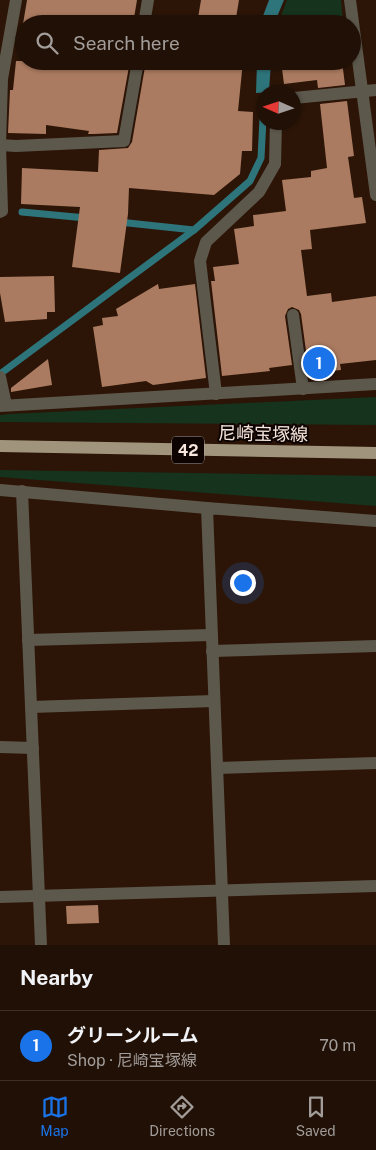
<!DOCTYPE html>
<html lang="en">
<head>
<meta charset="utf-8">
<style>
  :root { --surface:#211005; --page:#29190f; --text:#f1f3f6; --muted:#a29d9a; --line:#3e3027; --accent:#1a73e8 }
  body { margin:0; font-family:"Public Sans","Noto Sans JP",sans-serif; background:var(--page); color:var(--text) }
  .compass { position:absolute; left:256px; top:85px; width:45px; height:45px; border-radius:50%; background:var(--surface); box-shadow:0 1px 4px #0004; rotate:273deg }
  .you { position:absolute; left:242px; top:582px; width:18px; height:18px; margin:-12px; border:4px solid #fff; border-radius:50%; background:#1a73e8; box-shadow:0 0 0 8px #1a73e833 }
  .badge { display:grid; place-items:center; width:32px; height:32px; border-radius:50%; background:var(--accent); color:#fff; font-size:16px; font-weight:700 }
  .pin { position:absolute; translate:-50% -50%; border:2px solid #fff; box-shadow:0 1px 5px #0006 }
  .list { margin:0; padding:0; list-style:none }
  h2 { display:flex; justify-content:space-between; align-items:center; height:65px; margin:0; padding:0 20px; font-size:21px }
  h2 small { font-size:16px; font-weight:400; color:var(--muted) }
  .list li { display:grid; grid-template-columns:32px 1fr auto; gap:15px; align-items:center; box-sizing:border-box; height:70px; padding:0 20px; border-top:1px solid var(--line) }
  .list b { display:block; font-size:19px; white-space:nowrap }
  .list p { margin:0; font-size:16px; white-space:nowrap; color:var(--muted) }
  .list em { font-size:16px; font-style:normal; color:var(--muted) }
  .icon { flex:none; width:28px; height:28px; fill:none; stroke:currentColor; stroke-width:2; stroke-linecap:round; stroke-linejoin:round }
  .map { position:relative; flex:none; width:376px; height:945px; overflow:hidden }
  .search { position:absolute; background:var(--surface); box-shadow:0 1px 4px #0004; left:15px; right:15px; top:15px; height:55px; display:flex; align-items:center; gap:12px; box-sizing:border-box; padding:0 18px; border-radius:28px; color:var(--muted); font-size:19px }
  .sheet { height:135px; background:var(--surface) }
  nav { display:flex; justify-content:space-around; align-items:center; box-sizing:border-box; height:70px; border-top:1px solid var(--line); background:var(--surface); font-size:14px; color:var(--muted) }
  nav a { display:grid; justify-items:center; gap:2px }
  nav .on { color:var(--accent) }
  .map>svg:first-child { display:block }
  .green { fill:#15331d }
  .water { fill:#2e757b }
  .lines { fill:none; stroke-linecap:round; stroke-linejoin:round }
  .stream { stroke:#2e757b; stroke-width:7 }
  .building { fill:#aa7b60 }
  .street { stroke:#5d584c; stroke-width:12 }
  .primary { stroke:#a0957c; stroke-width:12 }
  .labels { text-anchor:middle; stroke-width:4; stroke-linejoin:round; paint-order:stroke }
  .shield { fill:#0d0402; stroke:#b1a29b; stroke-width:1 }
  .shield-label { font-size:16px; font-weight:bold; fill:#f7e6dd }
  .street-label { font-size:18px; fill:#f7e6dd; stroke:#0d0402 }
</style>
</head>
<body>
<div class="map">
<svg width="376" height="945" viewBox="0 0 376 945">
  <rect width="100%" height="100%" fill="#2c1507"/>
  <!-- green -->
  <g class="green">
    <polygon points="287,0 341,0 343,24 278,24"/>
    <polygon points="376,397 376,425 0,422 0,415 9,414"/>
    <polygon points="0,470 376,476 376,506 0,477"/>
  </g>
  <!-- water -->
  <g class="water">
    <polygon points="269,0 284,0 274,24 260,24"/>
    <polygon points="257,61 271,61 269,92 256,93"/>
  </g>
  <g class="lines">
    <!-- stream -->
    <g class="stream">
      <polyline points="22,212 86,218"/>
      <polyline points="119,222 194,230"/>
      <polyline points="0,374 194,230 250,181 261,158 264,99"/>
    </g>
  </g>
  <!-- building -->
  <g class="building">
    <polygon points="27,0 137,0 133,24 23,24"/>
    <polygon points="201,0 239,0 235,24 197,24"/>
    <polygon points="16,61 38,61 74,65 75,61 130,61 117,133 93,134 88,134 89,131 46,125 46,134 8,133 10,90 13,90"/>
    <polygon points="146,61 218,65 218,61 243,61 238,111 253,112 252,151 242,151 240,174 214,195 129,188 128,214 120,273 72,267 80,207 21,204 22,168 98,172 99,150 128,148 132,142"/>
    <polygon points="281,61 342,61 345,85 318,88 317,80 284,84"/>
    <polygon points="347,101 354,156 348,157 354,198 362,197 366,223 310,230 312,249 301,250 307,296 331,293 332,302 376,296 376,360 340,364 341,370 309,373 301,314 299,310 292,307 288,309 285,316 292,365 269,368 270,371 222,376 211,281 215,281 213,267 239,264 234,229 254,226 253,215 286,211 282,180 311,177 311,171 327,168 320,104"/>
    <polygon points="54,276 55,312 47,312 47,319 5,322 0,293 0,277"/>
    <polygon points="158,284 159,289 195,284 206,378 153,385 146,381 102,387 93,327 103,325 102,318 118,316 116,309"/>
    <polygon points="48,359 52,385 11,392 11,388"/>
    <polygon points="98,905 99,923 67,924 66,906"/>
  </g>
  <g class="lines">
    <!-- street -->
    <g class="street">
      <polyline points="350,0 376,195"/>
      <polyline points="144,24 148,0"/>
      <polyline points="294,98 376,90"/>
      <polyline points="0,145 16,146 124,141 138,61"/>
      <polyline points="0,212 2,211 0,145 2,79 16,0"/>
      <polyline points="293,315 303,389"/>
      <polyline points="0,377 6,405"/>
      <polyline points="216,394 200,261 206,242 259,192 275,164 276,122"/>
      <polyline points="0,406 376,384"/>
      <polyline points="0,490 207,508"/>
      <polyline points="22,491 41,945"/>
      <polyline points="28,640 211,635"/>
      <polyline points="212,651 376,646"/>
      <polyline points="31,707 214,701"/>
      <polyline points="0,747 33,748"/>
      <polyline points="218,768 376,763"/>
      <polyline points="0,897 376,886"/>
      <polyline points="224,945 207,508 376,521"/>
    </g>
    <!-- primary -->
    <polyline class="primary" points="0,446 376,453"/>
  </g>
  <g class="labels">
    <!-- shield labels -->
    <rect class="shield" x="172" y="436.5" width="32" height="27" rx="4"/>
    <g class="shield-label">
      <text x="188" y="456">42</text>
    </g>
    <!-- street labels -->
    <g class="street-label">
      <text transform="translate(263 434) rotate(1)" y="6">尼崎宝塚線</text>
    </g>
  </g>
</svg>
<svg class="compass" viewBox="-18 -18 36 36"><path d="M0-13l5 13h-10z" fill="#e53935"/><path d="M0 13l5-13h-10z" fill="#a29d9a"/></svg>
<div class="you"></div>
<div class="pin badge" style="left:319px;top:363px">1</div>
<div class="search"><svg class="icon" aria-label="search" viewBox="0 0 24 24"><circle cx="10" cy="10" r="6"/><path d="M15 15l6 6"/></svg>Search here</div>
</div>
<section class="sheet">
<h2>Nearby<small></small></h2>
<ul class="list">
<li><span class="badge">1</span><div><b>グリーンルーム</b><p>Shop · 尼崎宝塚線</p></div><em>70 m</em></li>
</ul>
</section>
<nav>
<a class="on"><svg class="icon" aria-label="map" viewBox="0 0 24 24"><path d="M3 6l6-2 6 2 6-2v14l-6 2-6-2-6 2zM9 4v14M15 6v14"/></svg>Map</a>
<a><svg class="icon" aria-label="directions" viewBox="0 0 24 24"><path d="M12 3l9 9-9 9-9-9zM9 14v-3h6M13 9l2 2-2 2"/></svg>Directions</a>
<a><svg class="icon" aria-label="saved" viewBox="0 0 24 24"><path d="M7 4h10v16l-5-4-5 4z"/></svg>Saved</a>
</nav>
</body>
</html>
